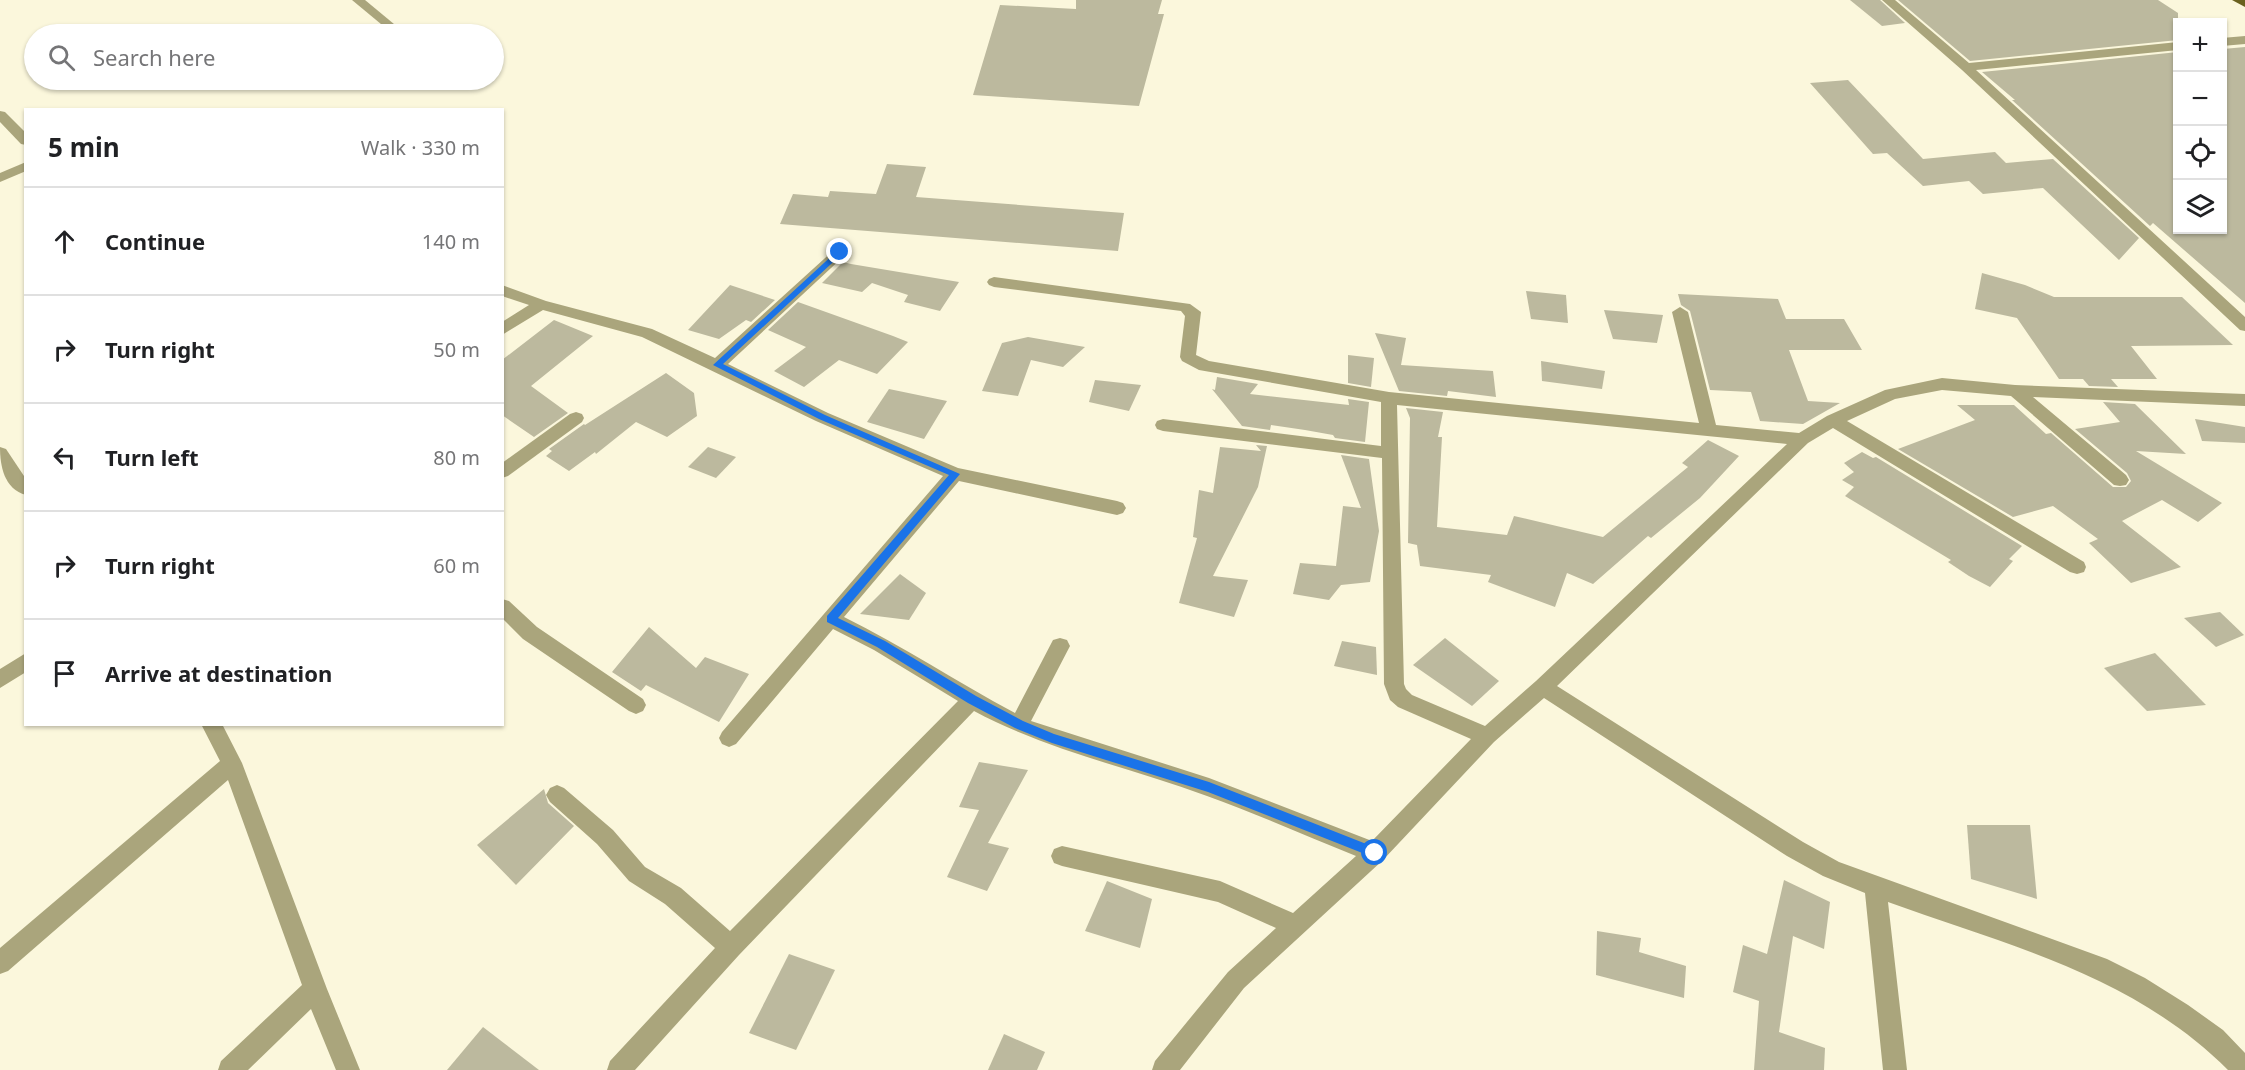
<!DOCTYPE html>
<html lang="en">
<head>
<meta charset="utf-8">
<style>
  :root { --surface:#fff; --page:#f2f2f2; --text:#202124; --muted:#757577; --line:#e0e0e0 }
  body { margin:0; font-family:"Noto Sans",sans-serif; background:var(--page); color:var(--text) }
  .controls { position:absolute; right:18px; top:18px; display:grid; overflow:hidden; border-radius:0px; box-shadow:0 2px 4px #0004 }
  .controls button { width:54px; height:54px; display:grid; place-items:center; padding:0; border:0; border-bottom:2px solid var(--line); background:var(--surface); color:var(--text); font:30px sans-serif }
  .stop { position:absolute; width:18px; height:18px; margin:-14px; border:4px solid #1a73e8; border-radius:50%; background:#fff }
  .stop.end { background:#1a73e8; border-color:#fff; box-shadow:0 2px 6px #0008 }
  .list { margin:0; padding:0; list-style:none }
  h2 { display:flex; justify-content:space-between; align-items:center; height:78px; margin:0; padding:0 24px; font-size:26px }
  h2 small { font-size:20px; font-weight:400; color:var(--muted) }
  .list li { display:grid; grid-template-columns:39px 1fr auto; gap:18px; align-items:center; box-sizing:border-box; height:108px; padding:0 24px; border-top:2px solid var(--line) }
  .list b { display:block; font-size:22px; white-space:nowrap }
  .list em { font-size:20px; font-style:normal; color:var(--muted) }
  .icon { flex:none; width:33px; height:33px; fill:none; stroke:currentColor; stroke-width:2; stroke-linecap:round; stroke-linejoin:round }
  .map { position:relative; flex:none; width:2245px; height:1070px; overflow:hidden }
  .search { position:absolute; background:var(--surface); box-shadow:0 2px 4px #0004; left:24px; top:24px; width:480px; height:66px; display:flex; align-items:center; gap:15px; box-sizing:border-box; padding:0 21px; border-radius:33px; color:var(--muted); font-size:22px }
  .panel { position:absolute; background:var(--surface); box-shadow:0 2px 4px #0004; left:24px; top:108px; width:480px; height:618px; border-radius:0px }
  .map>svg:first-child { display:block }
  .building { fill:#bcb99e }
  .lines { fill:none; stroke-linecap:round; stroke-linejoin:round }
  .minor { fill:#aaa57c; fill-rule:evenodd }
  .major { fill:#6a611f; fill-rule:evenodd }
  .route { fill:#1a73e8 }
</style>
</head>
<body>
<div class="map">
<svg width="2245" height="1070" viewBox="0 0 2245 1070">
  <rect width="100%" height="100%" fill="#fbf7dc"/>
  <!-- building -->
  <g class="building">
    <polygon points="1076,0 1162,0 1158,14 1164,14 1139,106 973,95 1000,5 1076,9"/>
    <polygon points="1850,0 1880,0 1905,23 1882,26"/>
    <polygon points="1898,0 2158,0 2178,13 2178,40 1970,61"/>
    <polygon points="2245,47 2245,303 2153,223 2150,226 2012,100 2015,100 1982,72 2178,52 2178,230 2223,230 2223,49"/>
    <polygon points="1848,80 1923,159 1995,152 2006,163 2053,159 2139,238 2119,260 2043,188 1983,194 1969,181 1923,186 1887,153 1873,154 1810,83"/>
    <polygon points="887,164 926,167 916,197 1124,213 1118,251 780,224 793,194 828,197 830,191 876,194"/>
    <polygon points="843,262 851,264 959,282 940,311 904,302 908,295 872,283 862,292 822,283"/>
    <polygon points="1982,273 2025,285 2054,297 2182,297 2233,345 2131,346 2157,379 2111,379 2118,387 2089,386 2083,379 2059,379 2017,318 1975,309"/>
    <polygon points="730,285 775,300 751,322 746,320 719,339 688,330"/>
    <polygon points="1526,291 1566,295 1568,323 1531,319"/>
    <polygon points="1678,294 1778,299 1786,319 1844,319 1862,350 1789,350 1808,401 1840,403 1803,424 1760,421 1751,392 1710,390 1690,311 1681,305"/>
    <polygon points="798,302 893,336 908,342 877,374 839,360 804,387 774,371 806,347 768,330"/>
    <polygon points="1604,310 1663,315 1657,343 1613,339"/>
    <polygon points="554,320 593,336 531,386 568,413 534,437 502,415 502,360"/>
    <polygon points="1375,333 1406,338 1401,365 1493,371 1496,397 1448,391 1447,396 1399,391"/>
    <polygon points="1028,337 1085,347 1063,367 1031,360 1018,396 982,391 1002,343"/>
    <polygon points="1348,355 1374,358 1371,387 1348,383"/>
    <polygon points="1541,361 1605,371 1602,389 1542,381"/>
    <polygon points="666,373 694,393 697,416 667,437 636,422 596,454 595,452 569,471 546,456 552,451 549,449 584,424 585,425"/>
    <polygon points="1217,377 1258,384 1250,394 1349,405 1348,399 1369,402 1365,442 1335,438 1333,435 1305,430 1271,425 1270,430 1242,426 1212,389 1215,390"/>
    <polygon points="1095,380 1141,385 1129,411 1089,402"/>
    <polygon points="889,389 947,401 924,439 867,422"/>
    <polygon points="2103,402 2135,404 2186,454 2136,451 2222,503 2198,522 2162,500 2122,521 2181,567 2131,583 2089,543 2098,539 2053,506 2013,517 1898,449 1975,420 1957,405 2014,405 2046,434 2051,433 2113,487 2126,487 2131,481 2127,473 2075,429 2120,422"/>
    <polygon points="1406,408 1443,412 1438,437 1442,437 1437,527 1507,535 1514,516 1603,537 1688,467 1682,463 1708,440 1739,456 1700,498 1651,538 1648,536 1593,584 1567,573 1555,607 1488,582 1491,575 1420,566 1417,545 1408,543 1410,418"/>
    <polygon points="2195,419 2245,427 2245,443 2202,441"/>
    <polygon points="1256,445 1267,446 1258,487 1213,576 1248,580 1234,617 1179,603 1197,538 1193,537 1199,490 1213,493 1220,447 1261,451"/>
    <polygon points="708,447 736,457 716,478 688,467"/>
    <polygon points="1862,452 1873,458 1876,457 2022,546 2009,559 2013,561 1990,587 1969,576 1948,562 1951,560 1845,496 1854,487 1842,480 1854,472 1844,463"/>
    <polygon points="1341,455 1369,459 1379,531 1370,582 1341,585 1329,600 1293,594 1300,563 1336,566 1343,506 1361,508"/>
    <polygon points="900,574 926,593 909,620 860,614"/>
    <polygon points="2220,612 2244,635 2216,647 2184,618"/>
    <polygon points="649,627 696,668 705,657 749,674 719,722 646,685 641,691 612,672"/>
    <polygon points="1445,638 1499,681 1472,706 1413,665"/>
    <polygon points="1342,641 1376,647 1377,675 1334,666"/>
    <polygon points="2155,653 2206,705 2147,711 2104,668"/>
    <polygon points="979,762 1028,770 988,843 1009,848 987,891 947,877 979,810 959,807"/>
    <polygon points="544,789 548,803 574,826 516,885 477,845"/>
    <polygon points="1967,825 2030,825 2037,899 1971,879"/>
    <polygon points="1784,880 1830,902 1824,949 1793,936 1779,1032 1825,1048 1824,1070 1754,1070 1759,1001 1733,992 1743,945 1767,954"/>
    <polygon points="1107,881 1152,899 1140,948 1085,931"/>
    <polygon points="1597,931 1641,938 1639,952 1686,966 1684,998 1596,975"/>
    <polygon points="789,954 835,970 796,1050 749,1033"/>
    <polygon points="483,1027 539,1070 447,1070"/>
    <polygon points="1004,1034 1045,1052 1037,1070 988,1070"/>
  </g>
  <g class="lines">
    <!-- minor -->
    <g class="minor">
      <polygon points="352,0 365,0 406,34 393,34"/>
      <polygon points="1882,0 1895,0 1969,63 2178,42 2178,50 1976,70 2245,317 2245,331 2240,330 1962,70"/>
      <polygon points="2245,36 2245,44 2222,46 2222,38"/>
      <polygon points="448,80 461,80 462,81 456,85"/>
      <polygon points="0,111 5,112 26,133 26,145 21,144 0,122"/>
      <polygon points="26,162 26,171 0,182 0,173"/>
      <path d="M840,247L845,249L847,252L845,255L728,364L828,413L958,468L1117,501L1123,503L1126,508L1123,513L1117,515L959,481L844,617C903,646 957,682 1015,713L1053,640L1060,638L1067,640L1070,646L1031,721L1209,778L1372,841L1471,739L1398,707L1390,700L1384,684L1382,458L1163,431L1157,429L1155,425L1157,421L1163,419L1381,446V402L1199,370L1182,361L1180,357L1185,316L1181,311L994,287L989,285L987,282L989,279L994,277L1190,304L1201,312L1196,355L1209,361L1389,392L1699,423L1672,312L1680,307L1688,312L1716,425L1799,433L1827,416L1885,390L1942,378L2015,385L2245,394V406L2033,397L2126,475L2129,480L2126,485L2120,486L2114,485L2011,396L1942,390L1895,399L1847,421L2084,562L2086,567L2084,572L2077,574L2070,572L1833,428L1808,443L1557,686L1803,842L1839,862L2107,959L2145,978L2188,1005L2223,1030L2245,1053V1070H2228C2134,976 2010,946 1888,902L1907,1070H1883L1865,893L1823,876L1787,856L1544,698L1494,742L1383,860L1244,988L1180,1070H1152L1155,1061L1228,972L1276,928L1218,902L1062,866L1054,863L1051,856L1054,849L1062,846L1220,881L1293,913L1356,856C1307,836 1257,814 1207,796C1128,767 1049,751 974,711L739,955L635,1070H607L610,1061L715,948L665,904L629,881L597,844L550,802L546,795L550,788L557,785L564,788L613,830L645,867L681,888L730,931L958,701L874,650L833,629L736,744L729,747L722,744L719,738L722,732L943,476L816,421L642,337L543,310L502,335V322L529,305L502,296V285L546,301L652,329L715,358L835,249ZM1397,405L1787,444L1536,681L1485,726L1412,695L1406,689L1404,684Z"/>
      <polygon points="576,412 582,414 584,418 582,422 508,476 502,478 502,463 570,414"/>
      <path d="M0,447L6,449L26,479V495C4,489 0,466 0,447Z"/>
      <polygon points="502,599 509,601 537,627 643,699 646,705 643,711 636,714 629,711 523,639 502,618"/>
      <polygon points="26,653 26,672 0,688 0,669"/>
      <polygon points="201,724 222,724 242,763 327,989 360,1070 336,1070 311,1009 248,1070 218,1070 221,1061 302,985 228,780 8,971 0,974 0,948 220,761"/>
    </g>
    <!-- major -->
    <polygon class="major" points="2232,0 2245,0 2245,7"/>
  </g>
  <!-- route -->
  <polygon class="route" points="837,251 844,252 723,364 825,415 960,474 838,618 885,641 976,696 1023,721 1054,734 1209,782 1379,849 1379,857 1375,858 1208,792 1052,743 1015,728 968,703 877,647 827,622 827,616 949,475 819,419 713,365"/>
</svg>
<div class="controls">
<button>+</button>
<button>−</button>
<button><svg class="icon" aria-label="locate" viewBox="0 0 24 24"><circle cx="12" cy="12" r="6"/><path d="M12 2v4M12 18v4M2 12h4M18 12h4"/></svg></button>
<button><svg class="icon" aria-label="layers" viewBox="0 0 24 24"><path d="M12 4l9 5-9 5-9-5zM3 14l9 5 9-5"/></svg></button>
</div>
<div class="stop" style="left:1375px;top:853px"></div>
<div class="stop end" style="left:840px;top:252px"></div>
<div class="search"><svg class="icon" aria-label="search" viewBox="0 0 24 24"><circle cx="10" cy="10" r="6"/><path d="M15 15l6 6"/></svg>Search here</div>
<section class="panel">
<h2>5 min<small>Walk · 330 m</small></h2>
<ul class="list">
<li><svg class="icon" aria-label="ahead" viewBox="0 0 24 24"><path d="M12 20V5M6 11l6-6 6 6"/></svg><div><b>Continue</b></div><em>140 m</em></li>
<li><svg class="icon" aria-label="right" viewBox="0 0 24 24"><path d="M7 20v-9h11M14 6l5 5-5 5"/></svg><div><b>Turn right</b></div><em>50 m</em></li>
<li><svg class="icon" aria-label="left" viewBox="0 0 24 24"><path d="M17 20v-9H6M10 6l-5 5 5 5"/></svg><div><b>Turn left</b></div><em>80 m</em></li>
<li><svg class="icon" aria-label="right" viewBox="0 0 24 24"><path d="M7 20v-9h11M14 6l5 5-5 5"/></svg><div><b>Turn right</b></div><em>60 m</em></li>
<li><svg class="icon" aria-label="arrive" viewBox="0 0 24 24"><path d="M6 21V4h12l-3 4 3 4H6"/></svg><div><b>Arrive at destination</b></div></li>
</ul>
</section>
</div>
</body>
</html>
